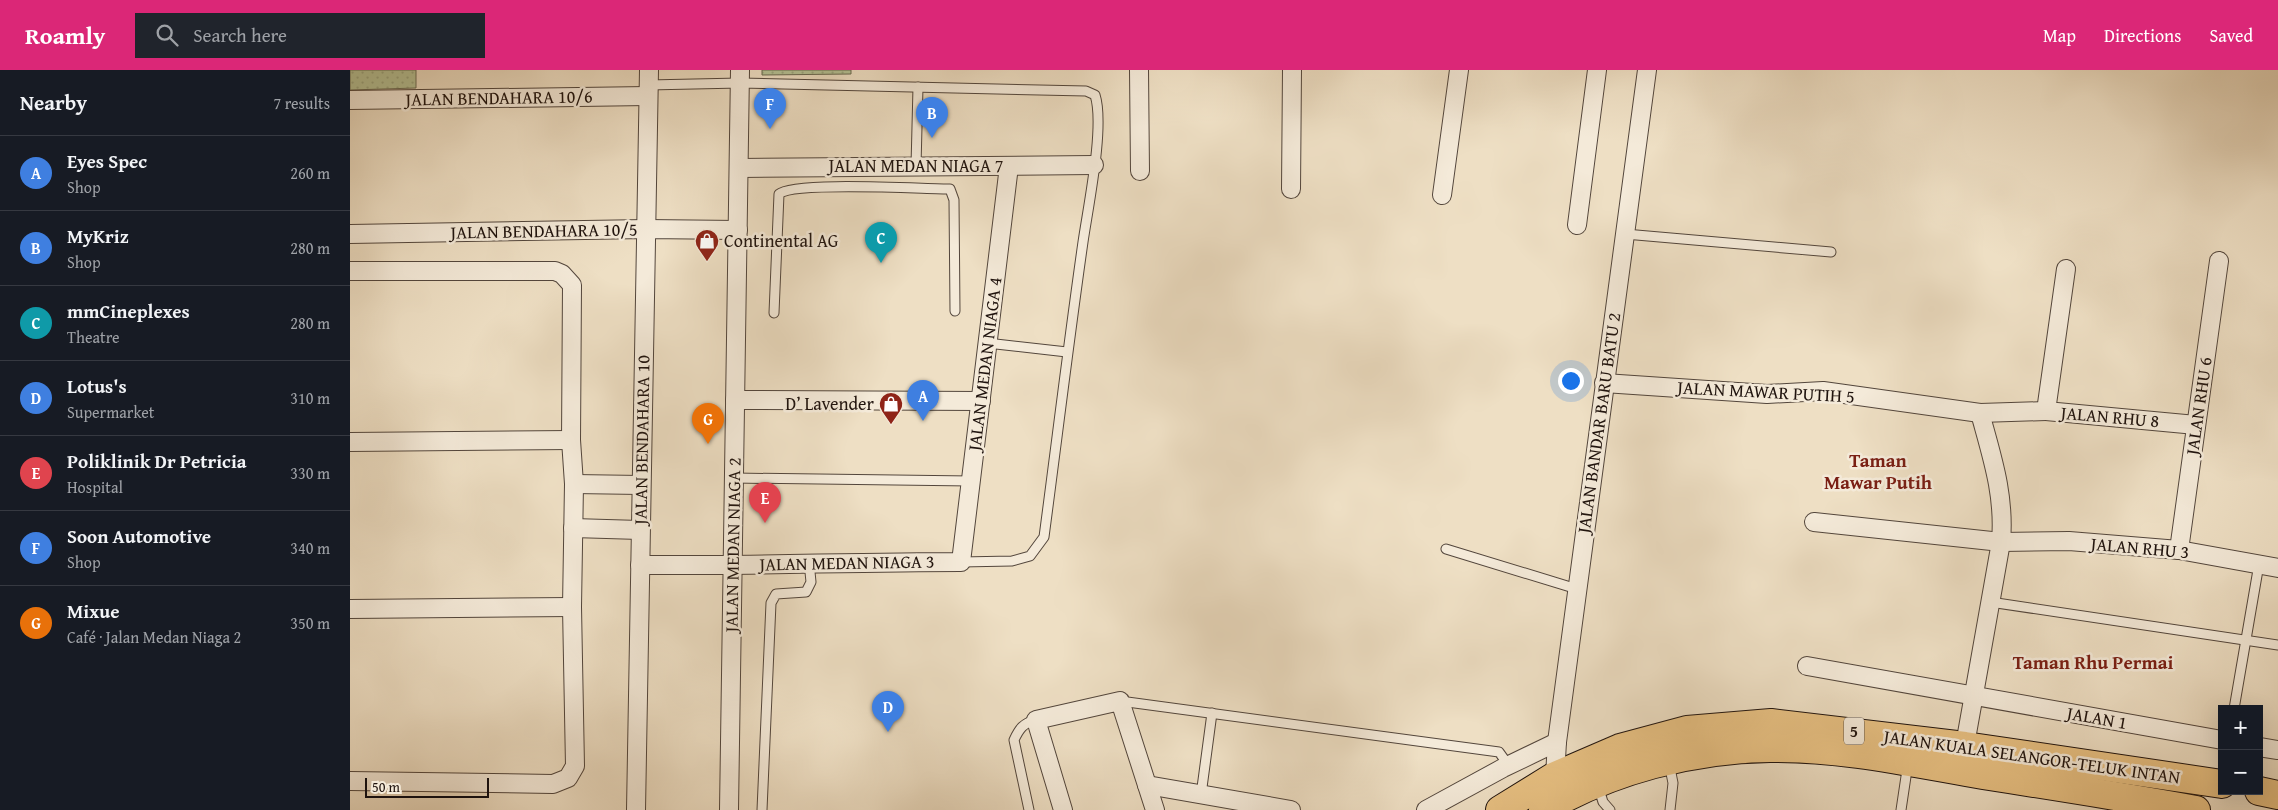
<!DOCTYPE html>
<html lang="en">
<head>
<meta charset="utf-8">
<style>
  :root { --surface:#171b24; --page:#20242c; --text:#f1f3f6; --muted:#9ea1a6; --line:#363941; --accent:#db2777 }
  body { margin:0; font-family:"Gentium Book Plus",serif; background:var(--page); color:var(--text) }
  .controls { position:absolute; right:15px; bottom:15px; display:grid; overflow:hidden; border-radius:0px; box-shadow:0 5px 20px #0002 }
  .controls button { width:45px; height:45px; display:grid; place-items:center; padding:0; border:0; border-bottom:1px solid var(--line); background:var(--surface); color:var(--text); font:25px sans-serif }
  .scale { position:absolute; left:15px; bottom:12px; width:124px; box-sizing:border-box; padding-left:5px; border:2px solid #1f130e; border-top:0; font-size:14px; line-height:18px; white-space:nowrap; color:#1f130e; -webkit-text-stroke:4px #f4ead9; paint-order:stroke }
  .you { position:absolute; left:1220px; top:310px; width:18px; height:18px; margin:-12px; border:4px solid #fff; border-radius:50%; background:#1a73e8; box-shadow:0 0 0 8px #1a73e833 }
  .badge { display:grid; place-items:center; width:32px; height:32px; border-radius:50%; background:var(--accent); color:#fff; font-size:16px; font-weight:700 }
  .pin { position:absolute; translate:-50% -41px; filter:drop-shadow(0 1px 2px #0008) }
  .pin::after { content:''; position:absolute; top:26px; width:18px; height:15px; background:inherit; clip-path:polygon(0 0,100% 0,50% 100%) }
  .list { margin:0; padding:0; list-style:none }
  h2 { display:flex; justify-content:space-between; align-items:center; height:65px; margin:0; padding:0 20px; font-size:21px }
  h2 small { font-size:16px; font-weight:400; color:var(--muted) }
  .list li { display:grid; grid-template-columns:32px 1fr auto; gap:15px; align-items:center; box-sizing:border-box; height:75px; padding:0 20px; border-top:1px solid var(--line) }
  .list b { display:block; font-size:19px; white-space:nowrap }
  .list p { margin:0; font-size:16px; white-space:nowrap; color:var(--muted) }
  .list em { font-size:16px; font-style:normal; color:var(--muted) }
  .icon { flex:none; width:28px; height:28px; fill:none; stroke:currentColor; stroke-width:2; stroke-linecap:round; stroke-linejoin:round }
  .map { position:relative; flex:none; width:1928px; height:740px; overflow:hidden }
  header { display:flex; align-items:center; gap:30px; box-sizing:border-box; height:70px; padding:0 25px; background:var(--accent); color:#fff }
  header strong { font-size:24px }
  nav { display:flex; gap:28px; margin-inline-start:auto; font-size:18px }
  .search { width:350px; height:45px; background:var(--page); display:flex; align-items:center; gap:12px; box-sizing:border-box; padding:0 18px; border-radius:0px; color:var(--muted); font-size:19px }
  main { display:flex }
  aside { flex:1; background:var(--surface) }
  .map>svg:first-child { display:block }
  .green { fill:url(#green-dots); stroke:#6a6a52 }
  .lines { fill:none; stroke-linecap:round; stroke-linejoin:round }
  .service-casing { stroke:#53463c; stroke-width:11 }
  .minor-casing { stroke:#53463c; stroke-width:20 }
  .trunk-casing { stroke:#1f130e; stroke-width:30 }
  .service { stroke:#f4ead9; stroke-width:9 }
  .minor { stroke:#f4ead9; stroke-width:18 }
  .trunk { stroke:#e7c082; stroke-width:28 }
  .labels { text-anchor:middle; stroke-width:5; stroke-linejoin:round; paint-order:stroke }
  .shield { fill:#f4ead9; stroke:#5f544b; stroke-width:1 }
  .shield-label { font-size:16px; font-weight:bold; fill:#1f130e }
  .street-label { font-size:18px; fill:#1f130e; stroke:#f4ead9 }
  .poi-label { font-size:18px; fill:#1f130e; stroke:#f4ead9; text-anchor:start }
  .neighbourhood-label { font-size:19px; font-weight:bold; fill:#7a1f14; stroke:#f4ead9 }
</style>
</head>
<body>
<header>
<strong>Roamly</strong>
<div class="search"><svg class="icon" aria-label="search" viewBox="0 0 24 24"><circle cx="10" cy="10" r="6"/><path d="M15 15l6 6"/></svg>Search here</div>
<nav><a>Map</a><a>Directions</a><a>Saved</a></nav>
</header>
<main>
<aside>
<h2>Nearby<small>7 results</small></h2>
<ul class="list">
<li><span class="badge" style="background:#3f7fe0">A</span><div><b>Eyes Spec</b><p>Shop</p></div><em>260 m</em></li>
<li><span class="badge" style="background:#3f7fe0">B</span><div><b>MyKriz</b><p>Shop</p></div><em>280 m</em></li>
<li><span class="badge" style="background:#0f9aa8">C</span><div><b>mmCineplexes</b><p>Theatre</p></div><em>280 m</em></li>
<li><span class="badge" style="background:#3f7fe0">D</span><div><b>Lotus's</b><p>Supermarket</p></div><em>310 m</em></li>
<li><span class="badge" style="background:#e0444e">E</span><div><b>Poliklinik Dr Petricia</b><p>Hospital</p></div><em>330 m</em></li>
<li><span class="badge" style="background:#3f7fe0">F</span><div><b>Soon Automotive</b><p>Shop</p></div><em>340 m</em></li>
<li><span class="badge" style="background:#e8710a">G</span><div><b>Mixue</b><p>Café · Jalan Medan Niaga 2</p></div><em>350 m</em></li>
</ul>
</aside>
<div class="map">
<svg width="1928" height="740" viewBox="0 0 1928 740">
  <defs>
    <pattern id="green-dots" width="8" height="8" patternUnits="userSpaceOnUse" patternTransform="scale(1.25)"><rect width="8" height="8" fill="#b5c296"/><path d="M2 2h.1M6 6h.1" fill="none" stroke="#9ba680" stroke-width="1.8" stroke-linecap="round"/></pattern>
  </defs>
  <rect width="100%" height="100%" fill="#eedfc4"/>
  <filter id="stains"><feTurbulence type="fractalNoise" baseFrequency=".004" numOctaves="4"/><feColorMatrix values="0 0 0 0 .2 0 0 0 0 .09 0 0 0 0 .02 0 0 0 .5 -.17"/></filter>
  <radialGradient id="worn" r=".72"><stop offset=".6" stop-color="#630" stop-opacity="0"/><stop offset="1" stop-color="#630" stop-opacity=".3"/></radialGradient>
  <!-- green -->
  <g class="green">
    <polygon points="0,0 66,0 66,18 0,20"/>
    <polygon points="412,0 501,0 501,4 412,5"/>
  </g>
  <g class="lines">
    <!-- service casing -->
    <g class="service-casing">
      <g id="service">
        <path d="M298,15L390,13L736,21L745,25C755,56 738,137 733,172C719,270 707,369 694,467L680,486L662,491L611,492"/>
        <polyline points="566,96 568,17"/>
        <polyline points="1275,164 1481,182"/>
        <path d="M424,243L429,124C443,111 573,119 600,119L604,130L605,241"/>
        <polyline points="637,273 717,282"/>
        <polyline points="384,408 621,411"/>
        <polyline points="1096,479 1227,519"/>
        <polyline points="1640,532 1928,575"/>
        <polyline points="770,631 1149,682 1154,689 1153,698"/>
        <polyline points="1884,639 1909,494"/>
        <polyline points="1319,693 1323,713 1320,740"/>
        <polyline points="1248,716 1253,732 1260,740"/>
        <polyline points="851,725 862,643"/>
        <polyline points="412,740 421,533 426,524 456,522 461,512 459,492"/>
        <path d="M679,740L664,670C669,659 673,653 686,650"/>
        <polyline points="1551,740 1558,693"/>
      </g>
    </g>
    <!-- minor casing -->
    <g class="minor-casing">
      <g id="minor">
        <polyline points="789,0 790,101"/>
        <polyline points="0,30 298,26"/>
        <polyline points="389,98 744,95"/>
        <polyline points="941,119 942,0"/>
        <polyline points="1092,125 1109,0"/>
        <polyline points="1227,155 1247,0"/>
        <polyline points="0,164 296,159 388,160"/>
        <polyline points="1716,199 1696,341 1846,355"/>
        <polyline points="0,201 205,201 212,204 222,215 221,370 224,414 222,537 225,696 218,708 203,714 0,711"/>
        <polyline points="1254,313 1417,324 1473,321 1630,343 1696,341"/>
        <polyline points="385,330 631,331"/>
        <polyline points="0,372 221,370"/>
        <polyline points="224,414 291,415"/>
        <polyline points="1464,452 1651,472 1719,471 1829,480 1928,498"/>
        <polyline points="223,458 290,460"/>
        <polyline points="1829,480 1869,191"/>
        <path d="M290,495C397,496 504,492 611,492L659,96"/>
        <polyline points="0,539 222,537"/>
        <polyline points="1457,596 1872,670"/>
        <polyline points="1909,677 1928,680"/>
        <path d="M1613,686L1651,472C1655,425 1642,387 1630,343"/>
        <polyline points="1205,706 1207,672 1297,0"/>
        <polyline points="797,715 941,740"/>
        <polyline points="286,740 299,0"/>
        <polyline points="379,740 390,0"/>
        <polyline points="713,740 686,650 770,631 805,740"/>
        <polyline points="1076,740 1153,698 1207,672"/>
      </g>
    </g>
    <!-- trunk casing -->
    <g class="trunk-casing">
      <g id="trunk">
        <polyline points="1909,721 1928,725"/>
        <polyline points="1150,740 1205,706 1270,678 1337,660 1421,653 1615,676 1872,714"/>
        <path d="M1193,740C1261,700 1342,679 1420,678C1491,677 1563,693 1633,705C1704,716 1775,727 1846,740"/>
      </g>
    </g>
    <!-- service -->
    <use href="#service" class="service"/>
    <!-- minor -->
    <use href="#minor" class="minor"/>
    <!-- trunk -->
    <use href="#trunk" class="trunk"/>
  </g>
  <!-- icons -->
  <defs>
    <g id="shop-pin" transform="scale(1.25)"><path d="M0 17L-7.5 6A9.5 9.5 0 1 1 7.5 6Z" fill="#8f2418" stroke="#f4ead9"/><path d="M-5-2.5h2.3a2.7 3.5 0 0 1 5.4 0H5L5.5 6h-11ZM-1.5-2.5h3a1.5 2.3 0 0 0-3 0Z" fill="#fff"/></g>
  </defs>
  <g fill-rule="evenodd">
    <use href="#shop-pin" x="357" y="171"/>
    <use href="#shop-pin" x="541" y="334"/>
  </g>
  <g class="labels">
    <!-- shield labels -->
    <rect class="shield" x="1494" y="647.5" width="20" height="27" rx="4"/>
    <g class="shield-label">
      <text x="1504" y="667">5</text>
    </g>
    <!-- street labels -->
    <g class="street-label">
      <text transform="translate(149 28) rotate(-1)" y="6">JALAN BENDAHARA 10/6</text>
      <text x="566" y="102">JALAN MEDAN NIAGA 7</text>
      <text transform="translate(194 161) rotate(-1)" y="6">JALAN BENDAHARA 10/5</text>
      <text transform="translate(635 294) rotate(-83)" y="6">JALAN MEDAN NIAGA 4</text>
      <text transform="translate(1416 322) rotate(3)" y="6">JALAN MAWAR PUTIH 5</text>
      <text transform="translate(1849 336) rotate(-82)" y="6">JALAN RHU 6</text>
      <text transform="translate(1760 347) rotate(5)" y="6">JALAN RHU 8</text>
      <text transform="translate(1249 353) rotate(-82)" y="6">JALAN BANDAR BARU BATU 2</text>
      <text transform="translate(292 370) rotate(-89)" y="6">JALAN BENDAHARA 10</text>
      <text transform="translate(383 475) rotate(-89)" y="6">JALAN MEDAN NIAGA 2</text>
      <text transform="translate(1790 478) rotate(5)" y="6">JALAN RHU 3</text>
      <text transform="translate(497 493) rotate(-1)" y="6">JALAN MEDAN NIAGA 3</text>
      <text transform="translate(1747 648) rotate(10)" y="6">JALAN 1</text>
      <text transform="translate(1682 687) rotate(8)" y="6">JALAN KUALA SELANGOR-TELUK INTAN</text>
    </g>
    <!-- poi labels -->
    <g class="poi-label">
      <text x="374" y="177">Continental AG</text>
      <text x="524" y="340" text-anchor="end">D’ Lavender</text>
    </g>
    <!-- neighbourhood labels -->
    <g class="neighbourhood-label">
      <text x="1528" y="397">Taman<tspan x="1528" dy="22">Mawar Putih</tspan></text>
      <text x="1743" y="599">Taman Rhu Permai</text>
    </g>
  </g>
  <rect width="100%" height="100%" filter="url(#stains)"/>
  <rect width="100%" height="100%" fill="url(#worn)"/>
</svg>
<div class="controls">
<button>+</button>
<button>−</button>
</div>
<div class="scale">50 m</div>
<div class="you"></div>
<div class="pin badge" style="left:573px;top:351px;background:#3f7fe0">A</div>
<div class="pin badge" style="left:582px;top:68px;background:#3f7fe0">B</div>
<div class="pin badge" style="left:531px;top:193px;background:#0f9aa8">C</div>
<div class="pin badge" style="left:538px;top:662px;background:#3f7fe0">D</div>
<div class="pin badge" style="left:415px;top:453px;background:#e0444e">E</div>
<div class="pin badge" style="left:420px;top:59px;background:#3f7fe0">F</div>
<div class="pin badge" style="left:358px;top:374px;background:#e8710a">G</div>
</div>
</main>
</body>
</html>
